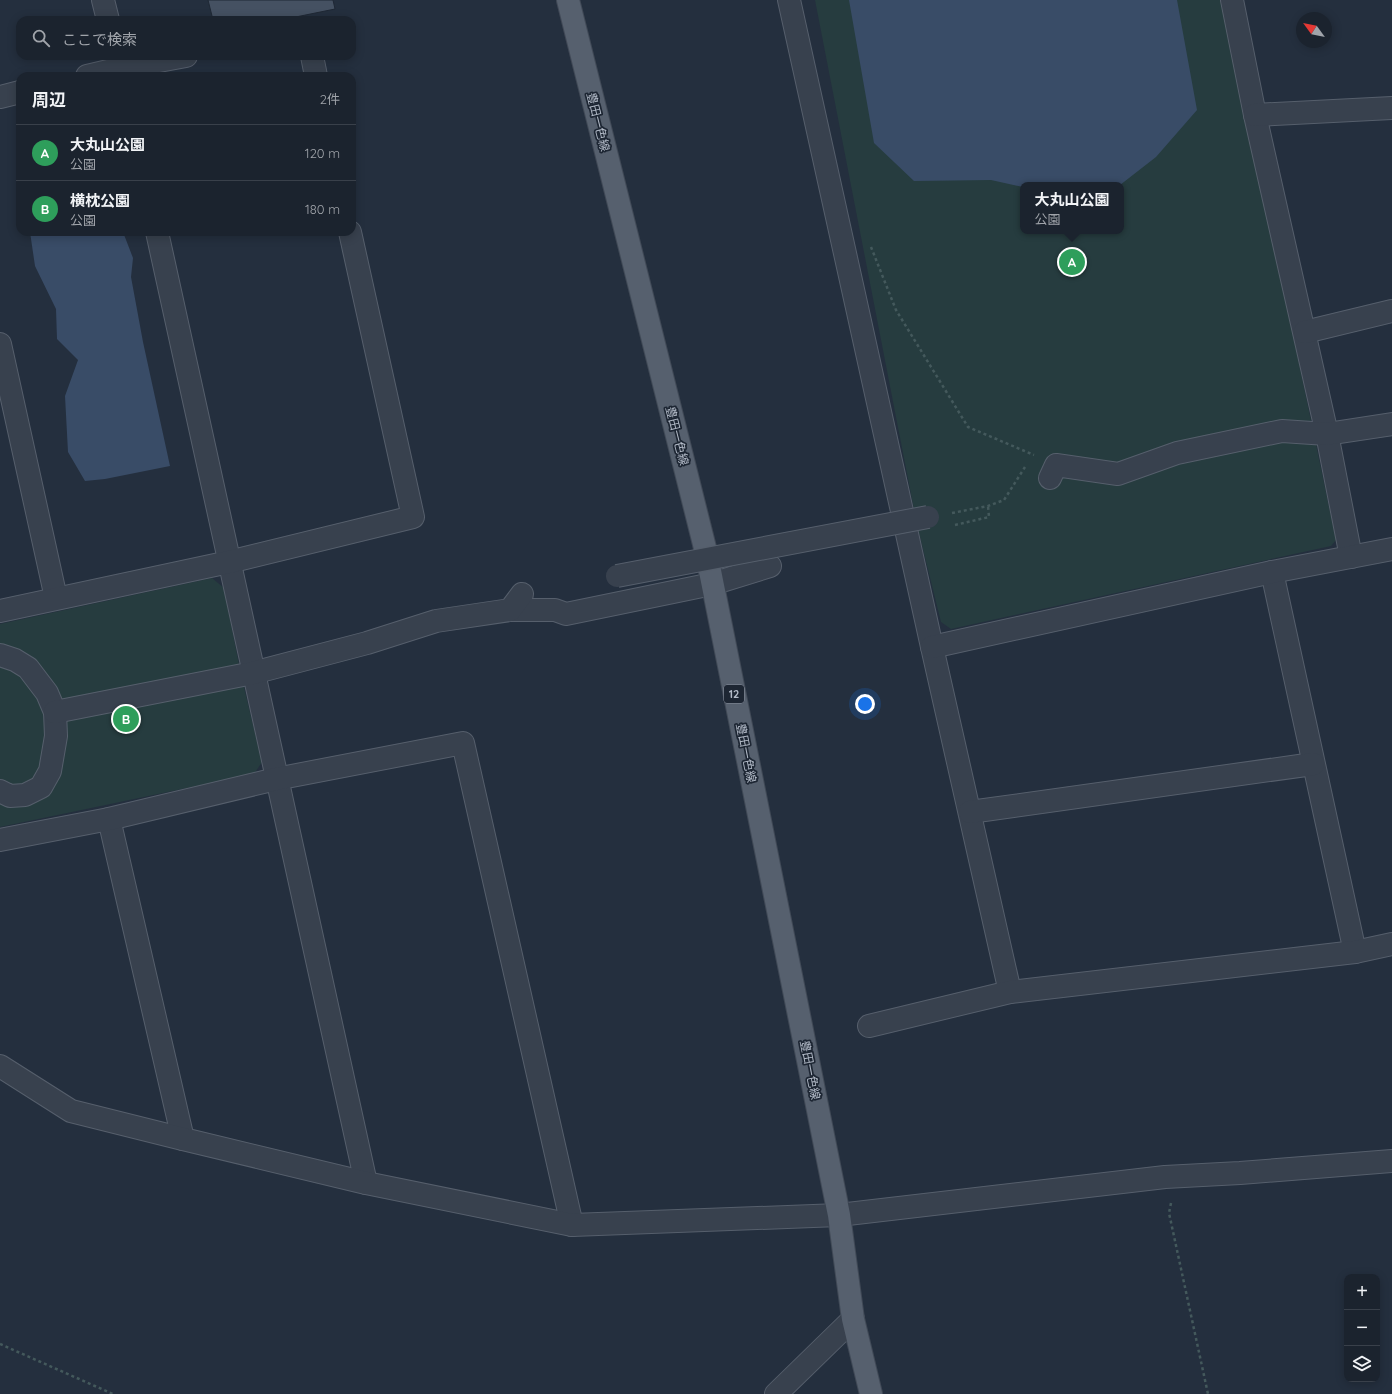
<!DOCTYPE html>
<html lang="ja">
<head>
<meta charset="utf-8">
<style>
  :root { --surface:#1b232e; --page:#242b36; --text:#f1f3f6; --muted:#a0a4aa; --line:#39404a; --accent:#8bbbb9 }
  body { margin:0; font-family:Quicksand,"Noto Sans JP",sans-serif; background:var(--page); color:var(--text) }
  .controls { position:absolute; right:12px; bottom:12px; display:grid; overflow:hidden; border-radius:8px; box-shadow:0 2px 10px #0003 }
  .controls button { width:36px; height:36px; display:grid; place-items:center; padding:0; border:0; border-bottom:1px solid var(--line); background:var(--surface); color:var(--text); font:20px sans-serif }
  .compass { position:absolute; left:1296px; top:12px; width:36px; height:36px; border-radius:50%; background:var(--surface); box-shadow:0 2px 10px #0003; rotate:303deg }
  .you { position:absolute; left:865px; top:704px; width:14px; height:14px; margin:-10px; border:3px solid #fff; border-radius:50%; background:#1a73e8; box-shadow:0 0 0 6px #1a73e833 }
  .badge { display:grid; place-items:center; width:26px; height:26px; border-radius:50%; background:var(--accent); color:#fff; font-size:13px; font-weight:700 }
  .pin { position:absolute; translate:-50% -50%; border:2px solid #fff; box-shadow:0 1px 4px #0006 }
  .popup { position:absolute; left:1020px; top:182px; width:104px; height:52px; box-sizing:border-box; display:grid; place-content:center; border-radius:8px; background:var(--surface); filter:drop-shadow(0 1px 3px #0005); font-size:13px; white-space:nowrap; color:var(--muted) }
  .popup b { font-size:15px; color:var(--text) }
  .popup::after { content:''; position:absolute; left:50%; top:100%; margin-left:-8px; border:8px solid transparent; border-top-color:var(--surface) }
  .list { margin:0; padding:0; list-style:none }
  h2 { display:flex; justify-content:space-between; align-items:center; height:52px; margin:0; padding:0 16px; font-size:17px }
  h2 small { font-size:13px; font-weight:400; color:var(--muted) }
  .list li { display:grid; grid-template-columns:26px 1fr auto; gap:12px; align-items:center; box-sizing:border-box; height:56px; padding:0 16px; border-top:1px solid var(--line) }
  .list b { display:block; font-size:15px; white-space:nowrap }
  .list p { margin:0; font-size:13px; white-space:nowrap; color:var(--muted) }
  .list em { font-size:13px; font-style:normal; color:var(--muted) }
  .icon { flex:none; width:22px; height:22px; fill:none; stroke:currentColor; stroke-width:2; stroke-linecap:round; stroke-linejoin:round }
  .map { position:relative; flex:none; width:1392px; height:1394px; overflow:hidden }
  .search { position:absolute; background:var(--surface); box-shadow:0 2px 10px #0003; left:16px; top:16px; width:340px; height:44px; display:flex; align-items:center; gap:10px; box-sizing:border-box; padding:0 14px; border-radius:12px; color:var(--muted); font-size:15px }
  .panel { position:absolute; background:var(--surface); box-shadow:0 2px 10px #0003; left:16px; top:72px; width:340px; height:164px; border-radius:12px }
  .map>svg:first-child { display:block }
  .green { fill:#263c3f; fill-rule:evenodd }
  .water { fill:#394c67 }
  .building { fill:#455162; stroke:#1f2835 }
  .lines { fill:none; stroke-linecap:round; stroke-linejoin:round }
  .minor-casing { stroke:#565f6c; stroke-width:24 }
  .major-casing { stroke:#414a57; stroke-width:24 }
  .path { stroke:#44595c; stroke-width:2.5; stroke-dasharray:3 3; stroke-linecap:butt }
  .minor { stroke:#38414e; stroke-width:22 }
  .major { stroke:#56606e; stroke-width:22 }
  .minor-bridge-casing { stroke:#565f6c; stroke-width:24; stroke-linecap:butt }
  .minor-bridge { stroke:#38414e; stroke-width:22 }
  .labels { text-anchor:middle; stroke-width:3.5; stroke-linejoin:round; paint-order:stroke }
  .shield { fill:#1d2633; stroke:#878f9c; stroke-width:1 }
  .shield-label { font-size:11px; font-weight:bold; fill:#b4bcc9 }
  .street-label { font-size:12px; fill:#b4bcc9; stroke:#1d2633 }
</style>
</head>
<body>
<div class="map">
<svg width="1392" height="1394" viewBox="0 0 1392 1394">
  <rect width="100%" height="100%" fill="#242f3e"/>
  <!-- green -->
  <g class="green">
    <path d="M815,0H1223L1336,540L1331,546L951,629L941,622L917,525ZM1023,185H1121V231H1023Z"/>
    <polygon points="212,578 224,588 241,675 262,762 254,774 0,827 0,624"/>
  </g>
  <!-- water -->
  <g class="water">
    <polygon points="849,0 1177,0 1197,110 1156,157 1120,185 1023,185 1023,187 991,180 914,181 874,143"/>
    <polygon points="30,232 123,232 133,258 131,277 143,342 170,466 105,479 85,481 68,452 65,396 78,360 57,339 56,309 35,266"/>
  </g>
  <!-- building -->
  <polygon class="building" points="208,0 333,0 335,9 281,20 213,20"/>
  <g class="lines">
    <!-- minor casing -->
    <g class="minor-casing">
      <g id="minor">
        <polyline points="103,0 108,20"/>
        <polyline points="789,0 932,647 1010,992"/>
        <polyline points="1232,0 1255,115 1327,434 1351,557"/>
        <polyline points="312,56 316,76"/>
        <polyline points="87,76 121,68 186,56"/>
        <polyline points="0,97 20,92"/>
        <polyline points="1255,115 1392,108"/>
        <polyline points="157,232 366,1183"/>
        <polyline points="1305,332 1392,311"/>
        <polyline points="0,344 56,598"/>
        <polyline points="1050,478 1056,465 1118,474 1177,453 1282,431 1327,434 1392,424"/>
        <polyline points="1272,572 1355,952"/>
        <polyline points="510,610 555,610 566,614 712,584 770,566"/>
        <polyline points="0,611 229,562 413,517 350,232"/>
        <polyline points="932,647 1272,572 1392,549"/>
        <polyline points="0,655 15,660 28,668 47,693 55,712 56,736 50,771 41,787 25,795 10,796 0,791"/>
        <polyline points="55,712 253,673 367,643 436,621 510,610 522,594"/>
        <polyline points="970,812 1313,764"/>
        <polyline points="109,819 183,1139"/>
        <polyline points="0,840 109,819 276,779 463,743 572,1225"/>
        <polyline points="869,1026 1010,992 1355,952 1392,944"/>
        <polyline points="0,1066 71,1111 183,1139 366,1183 572,1225 839,1215 1165,1177 1240,1173 1392,1161"/>
        <polyline points="776,1394 853,1319"/>
      </g>
    </g>
    <!-- major casing -->
    <g class="major-casing">
      <polyline id="major" points="568,0 707,556 839,1215 853,1319 871,1394"/>
    </g>
    <!-- path -->
    <g class="path">
      <polyline points="871,247 896,310 968,427 1034,455"/>
      <polyline points="952,513 988,506 1004,500 1025,467"/>
      <polyline points="955,525 989,517 988,506"/>
      <polyline points="1171,1203 1169,1213 1208,1394"/>
      <polyline points="0,1344 113,1394"/>
    </g>
    <!-- minor -->
    <use href="#minor" class="minor"/>
    <!-- major -->
    <use href="#major" class="major"/>
    <!-- minor-bridge casing -->
    <g class="minor-bridge-casing">
      <polyline id="minor-bridge" points="617,576 928,517"/>
    </g>
    <!-- minor-bridge -->
    <use href="#minor-bridge" class="minor-bridge"/>
  </g>
  <g class="labels">
    <!-- shield labels -->
    <rect class="shield" x="724" y="685" width="20" height="18" rx="3"/>
    <g class="shield-label">
      <text x="734" y="698">12</text>
    </g>
    <!-- street labels -->
    <g class="street-label">
      <text transform="translate(598 122) rotate(76)" y="4">豊田一色線</text>
      <text transform="translate(677 436) rotate(76)" y="4">豊田一色線</text>
      <text transform="translate(746 753) rotate(79)" y="4">豊田一色線</text>
      <text transform="translate(810 1070) rotate(79)" y="4">豊田一色線</text>
    </g>
  </g>
</svg>
<div class="controls">
<button>+</button>
<button>−</button>
<button><svg class="icon" aria-label="layers" viewBox="0 0 24 24"><path d="M12 4l9 5-9 5-9-5zM3 14l9 5 9-5"/></svg></button>
</div>
<svg class="compass" viewBox="-18 -18 36 36"><path d="M0-13l5 13h-10z" fill="#e53935"/><path d="M0 13l5-13h-10z" fill="#a0a4aa"/></svg>
<div class="you"></div>
<div class="pin badge" style="left:1072px;top:262px;background:#2e9e5b">A</div>
<div class="popup"><b>大丸山公園</b>公園</div>
<div class="pin badge" style="left:126px;top:719px;background:#2e9e5b">B</div>
<div class="search"><svg class="icon" aria-label="search" viewBox="0 0 24 24"><circle cx="10" cy="10" r="6"/><path d="M15 15l6 6"/></svg>ここで検索</div>
<section class="panel">
<h2>周辺<small>2件</small></h2>
<ul class="list">
<li><span class="badge" style="background:#2e9e5b">A</span><div><b>大丸山公園</b><p>公園</p></div><em>120 m</em></li>
<li><span class="badge" style="background:#2e9e5b">B</span><div><b>横枕公園</b><p>公園</p></div><em>180 m</em></li>
</ul>
</section>
</div>
</body>
</html>
